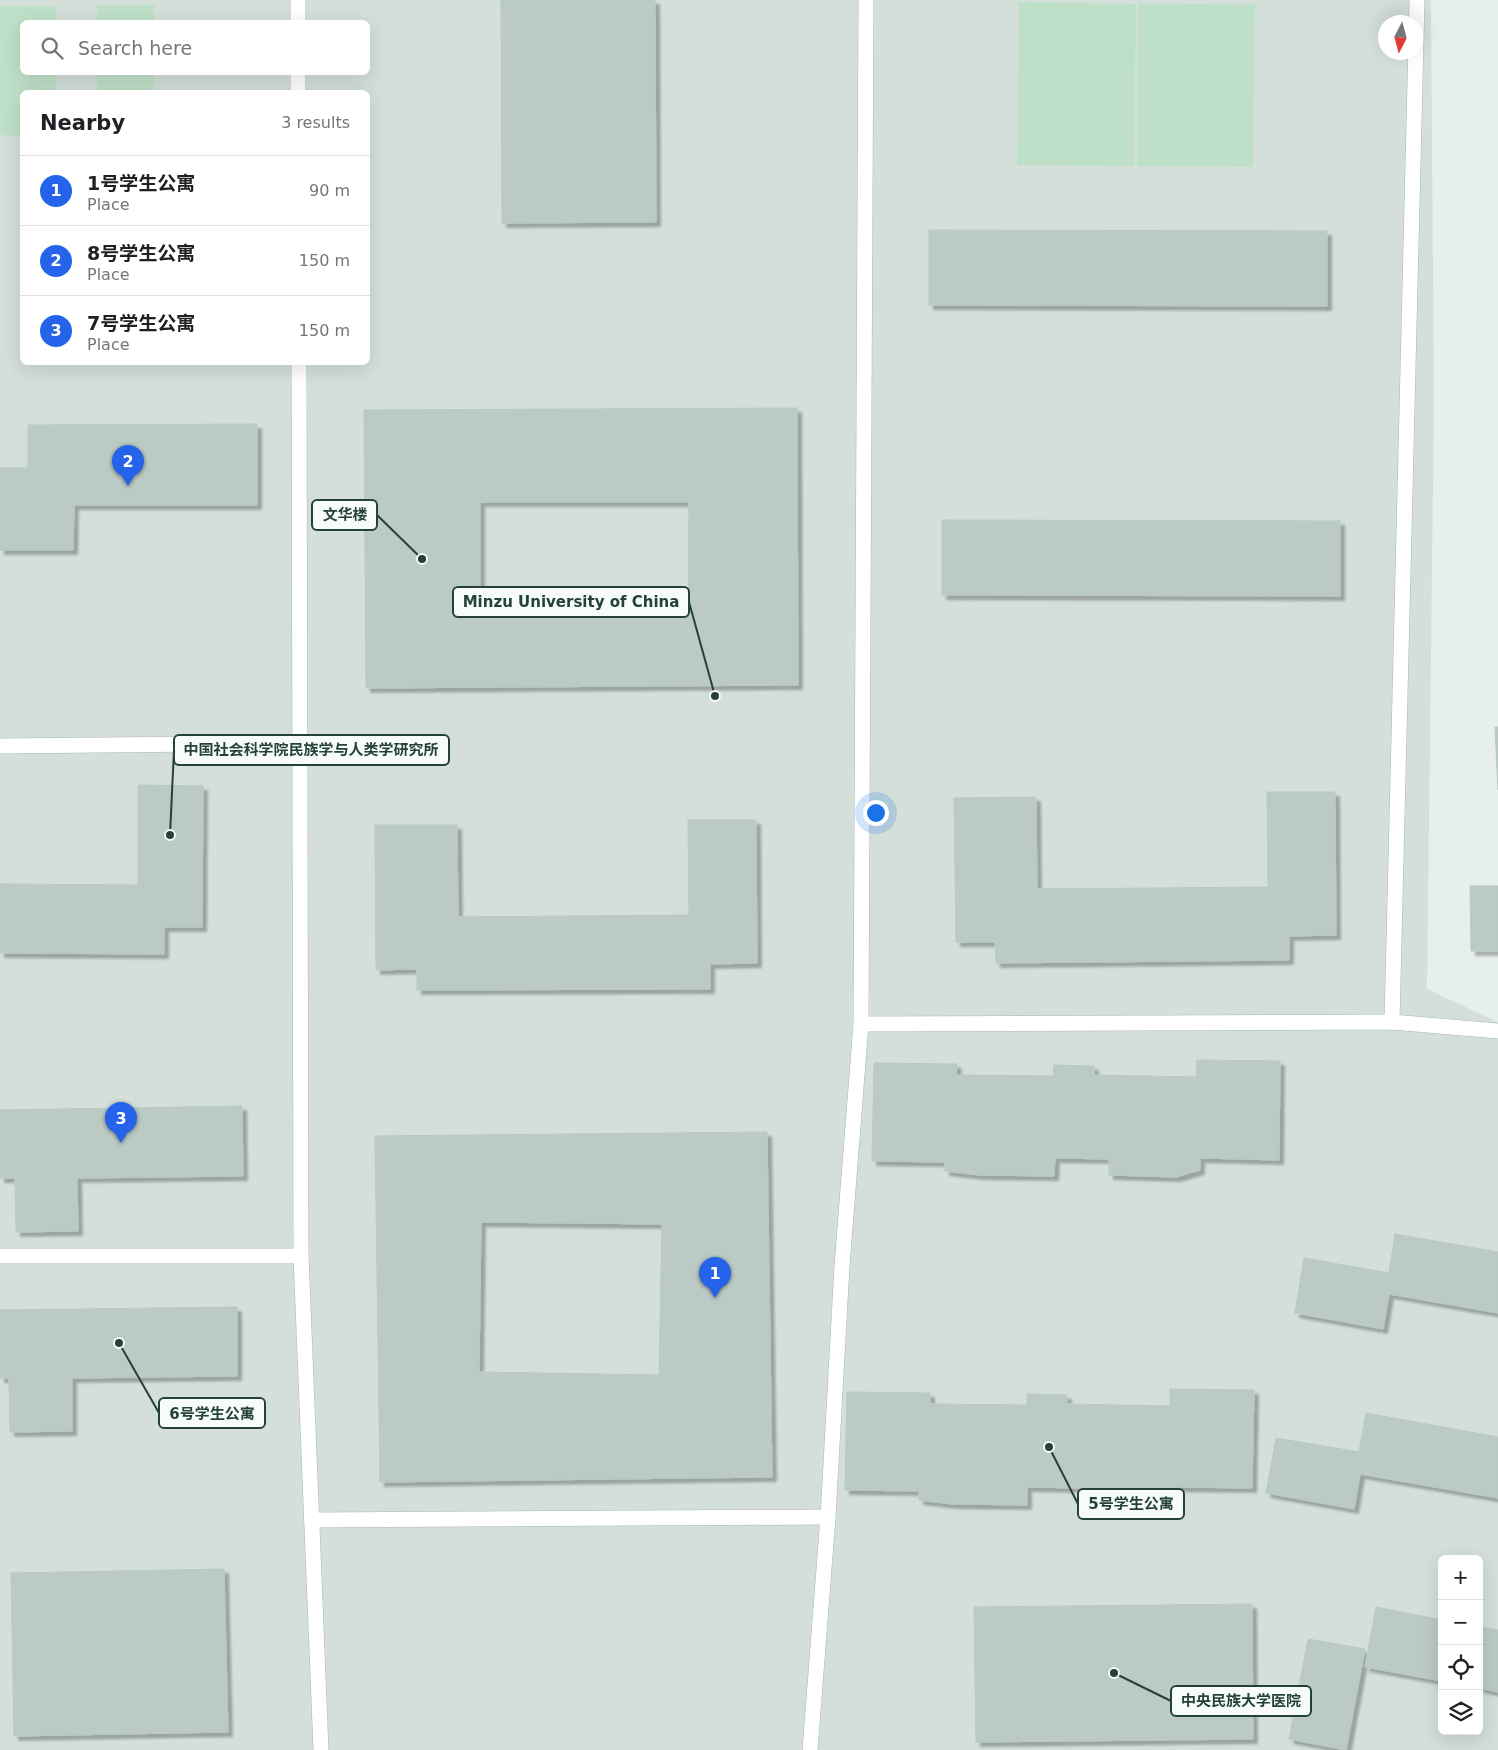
<!DOCTYPE html>
<html lang="en">
<head>
<meta charset="utf-8">
<style>
  :root { --surface:#fff; --page:#f6f6f6; --text:#202124; --muted:#757577; --line:#e0e0e0; --accent:#2563eb }
  body { margin:0; font-family:"DejaVu Sans","Noto Sans SC",sans-serif; background:var(--page); color:var(--text) }
  .controls { position:absolute; right:15px; bottom:15px; display:grid; overflow:hidden; border-radius:8px; box-shadow:0 5px 20px #0002 }
  .controls button { width:45px; height:45px; display:grid; place-items:center; padding:0; border:0; border-bottom:1px solid var(--line); background:var(--surface); color:var(--text); font:25px sans-serif }
  .compass { position:absolute; left:1378px; top:15px; width:45px; height:45px; border-radius:50%; background:var(--surface); box-shadow:0 5px 20px #0002; rotate:186deg }
  .you { position:absolute; left:875px; top:812px; width:18px; height:18px; margin:-12px; border:4px solid #fff; border-radius:50%; background:#1a73e8; box-shadow:0 0 0 8px #1a73e833 }
  .badge { display:grid; place-items:center; width:32px; height:32px; border-radius:50%; background:var(--accent); color:#fff; font-size:16px; font-weight:700 }
  .pin { position:absolute; translate:-50% -41px; filter:drop-shadow(0 1px 2px #0008) }
  .pin::after { content:''; position:absolute; top:26px; width:18px; height:15px; background:inherit; clip-path:polygon(0 0,100% 0,50% 100%) }
  .list { margin:0; padding:0; list-style:none }
  h2 { display:flex; justify-content:space-between; align-items:center; height:65px; margin:0; padding:0 20px; font-size:21px }
  h2 small { font-size:16px; font-weight:400; color:var(--muted) }
  .list li { display:grid; grid-template-columns:32px 1fr auto; gap:15px; align-items:center; box-sizing:border-box; height:70px; padding:0 20px; border-top:1px solid var(--line) }
  .list b { display:block; font-size:19px; white-space:nowrap }
  .list p { margin:0; font-size:16px; white-space:nowrap; color:var(--muted) }
  .list em { font-size:16px; font-style:normal; color:var(--muted) }
  .icon { flex:none; width:28px; height:28px; fill:none; stroke:currentColor; stroke-width:2; stroke-linecap:round; stroke-linejoin:round }
  .map { position:relative; flex:none; width:1498px; height:1750px; overflow:hidden }
  .search { position:absolute; background:var(--surface); box-shadow:0 5px 20px #0002; left:20px; top:20px; width:350px; height:55px; display:flex; align-items:center; gap:12px; box-sizing:border-box; padding:0 18px; border-radius:8px; color:var(--muted); font-size:19px }
  .panel { position:absolute; background:var(--surface); box-shadow:0 5px 20px #0002; left:20px; top:90px; width:350px; height:275px; border-radius:8px }
  .map>svg:first-child { display:block }
  .built { fill:#d4dfda; fill-rule:evenodd }
  .green { fill:#bfe0c8 }
  .building { fill:#bbcac4; stroke:#b8c9c2; fill-rule:evenodd; filter:url(#shadow) }
  .lines { fill:none; stroke-linecap:round; stroke-linejoin:round }
  .street-casing { stroke:#a8b8b2; stroke-width:16 }
  .street { stroke:#fff; stroke-width:15 }
  .leader { fill:none; stroke:#24423a; stroke-width:2 }
  .callout-dot { fill:#24423a; stroke:#f7fbf9; stroke-width:2 }
  .callout { fill:#f7fbf9; stroke:#24423a; stroke-width:2 }
  .callout-label { font-size:15px; text-anchor:middle; font-weight:bold; fill:#24423a }
</style>
</head>
<body>
<div class="map">
<svg width="1498" height="1750" viewBox="0 0 1498 1750">
  <defs>
    <filter id="shadow"><feDropShadow dx="4.5" dy="4.5" stdDeviation="1" flood-color="#0004"/></filter>
  </defs>
  <rect width="100%" height="100%" fill="#e6efeb"/>
  <!-- built -->
  <path class="built" d="M0,0H1431L1434,404L1427,989L1498,1022V1750H0ZM22,22H368V72H22ZM1386,22H1416V52H1386ZM22,92H368V362H22ZM1442,1559H1479V1731H1442Z"/>
  <!-- green -->
  <g class="green">
    <polygon points="1019,2 1136,4 1134,166 1017,165"/>
    <polygon points="1138,3 1255,5 1253,167 1137,166"/>
    <rect x="97" y="5" width="57" height="17"/>
    <polygon points="0,6 56,6 56,22 22,22 22,72 56,73 56,92 22,92 22,136 0,135"/>
    <rect x="97" y="73" width="57" height="19"/>
  </g>
  <!-- building -->
  <g class="building">
    <polygon points="501,0 655,0 656,222 502,223"/>
    <polygon points="929,230 1327,231 1327,306 929,305"/>
    <path d="M797,408L798,685L366,688L364,410ZM480,502H689L688,617L480,616Z"/>
    <polygon points="257,424 257,505 74,505 73,550 0,550 0,468 28,468 28,425"/>
    <polygon points="942,520 1340,521 1340,596 942,595"/>
    <polygon points="1495,727 1498,727 1498,790"/>
    <polygon points="138,785 203,786 202,927 164,927 164,954 0,953 0,884 138,885"/>
    <polygon points="1267,792 1335,792 1336,935 1289,936 1289,960 996,963 995,942 956,942 954,798 1036,797 1037,889 1268,887"/>
    <polygon points="688,820 756,820 757,963 710,964 710,989 417,990 417,969 376,970 375,825 457,825 458,917 689,915"/>
    <polygon points="1470,886 1498,886 1498,951 1471,951"/>
    <polygon points="1197,1060 1280,1061 1279,1160 1200,1158 1200,1170 1176,1177 1109,1175 1109,1159 1055,1158 1054,1176 979,1175 945,1171 945,1162 872,1161 874,1063 957,1064 956,1075 1053,1076 1054,1065 1094,1066 1094,1075 1196,1077"/>
    <polygon points="242,1106 243,1176 77,1178 78,1231 16,1232 15,1178 0,1178 0,1110"/>
    <path d="M767,1132L772,1477L380,1482L375,1136ZM481,1222L662,1224L659,1375L479,1372Z"/>
    <polygon points="1395,1234 1498,1252 1498,1313 1389,1294 1383,1329 1295,1313 1304,1258 1389,1273"/>
    <polygon points="237,1307 237,1376 72,1378 72,1431 10,1432 9,1378 0,1378 0,1310"/>
    <polygon points="1170,1389 1254,1390 1252,1488 1174,1487 1173,1499 1149,1506 1082,1504 1082,1488 1027,1487 1027,1505 952,1504 919,1500 919,1491 845,1490 847,1392 930,1393 930,1404 1027,1405 1027,1394 1067,1395 1067,1404 1170,1406"/>
    <polygon points="1366,1413 1498,1437 1498,1498 1360,1474 1354,1509 1266,1493 1276,1438 1359,1452"/>
    <polygon points="224,1569 228,1732 14,1736 11,1573"/>
    <polygon points="1252,1604 1253,1739 976,1742 974,1607"/>
    <polygon points="1376,1607 1442,1620 1442,1681 1365,1667"/>
    <polygon points="1479,1627 1498,1630 1498,1692 1479,1688"/>
    <polygon points="1308,1639 1365,1649 1346,1750 1289,1739"/>
  </g>
  <g class="lines">
    <!-- street casing -->
    <g class="street-casing">
      <g id="street">
        <polyline points="298,0 298,22"/>
        <polyline points="298,72 298,92"/>
        <polyline points="299,362 301,1256 321,1750"/>
        <polyline points="0,746 300,743"/>
        <polyline points="1392,1022 1417,0"/>
        <polyline points="861,1024 1392,1022 1498,1031"/>
        <polyline points="0,1256 301,1256"/>
        <polyline points="312,1520 828,1517"/>
        <polyline points="810,1750 828,1517 842,1266 861,1024 866,0"/>
      </g>
    </g>
    <!-- street -->
    <use href="#street" class="street"/>
  </g>
  <!-- callouts -->
  <path class="leader" d="M422 559L377 515M715 696L689 602M170 835L174 750M119 1343L159 1413M1049 1447L1078 1504M1114 1673L1171 1701"/>
  <g class="callout-dot">
    <circle cx="422" cy="559" r="5"/>
    <circle cx="715" cy="696" r="5"/>
    <circle cx="170" cy="835" r="5"/>
    <circle cx="119" cy="1343" r="5"/>
    <circle cx="1049" cy="1447" r="5"/>
    <circle cx="1114" cy="1673" r="5"/>
  </g>
  <g class="callout">
    <rect x="312" y="500" width="65" height="30" rx="5"/>
    <rect x="453" y="587" width="236" height="30" rx="5"/>
    <rect x="174" y="735" width="275" height="30" rx="5"/>
    <rect x="159" y="1398" width="106" height="30" rx="5"/>
    <rect x="1078" y="1489" width="106" height="30" rx="5"/>
    <rect x="1171" y="1686" width="140" height="30" rx="5"/>
  </g>
  <g class="callout-label">
    <text x="345" y="520">文华楼</text>
    <text x="571" y="607">Minzu University of China</text>
    <text x="311" y="755">中国社会科学院民族学与人类学研究所</text>
    <text x="212" y="1419">6号学生公寓</text>
    <text x="1131" y="1509">5号学生公寓</text>
    <text x="1241" y="1706">中央民族大学医院</text>
  </g>
</svg>
<div class="controls">
<button>+</button>
<button>−</button>
<button><svg class="icon" aria-label="locate" viewBox="0 0 24 24"><circle cx="12" cy="12" r="6"/><path d="M12 2v4M12 18v4M2 12h4M18 12h4"/></svg></button>
<button><svg class="icon" aria-label="layers" viewBox="0 0 24 24"><path d="M12 4l9 5-9 5-9-5zM3 14l9 5 9-5"/></svg></button>
</div>
<svg class="compass" viewBox="-18 -18 36 36"><path d="M0-13l5 13h-10z" fill="#e53935"/><path d="M0 13l5-13h-10z" fill="#757577"/></svg>
<div class="you"></div>
<div class="pin badge" style="left:715px;top:1298px">1</div>
<div class="pin badge" style="left:128px;top:486px">2</div>
<div class="pin badge" style="left:121px;top:1143px">3</div>
<div class="search"><svg class="icon" aria-label="search" viewBox="0 0 24 24"><circle cx="10" cy="10" r="6"/><path d="M15 15l6 6"/></svg>Search here</div>
<section class="panel">
<h2>Nearby<small>3 results</small></h2>
<ul class="list">
<li><span class="badge">1</span><div><b>1号学生公寓</b><p>Place</p></div><em>90 m</em></li>
<li><span class="badge">2</span><div><b>8号学生公寓</b><p>Place</p></div><em>150 m</em></li>
<li><span class="badge">3</span><div><b>7号学生公寓</b><p>Place</p></div><em>150 m</em></li>
</ul>
</section>
</div>
</body>
</html>
